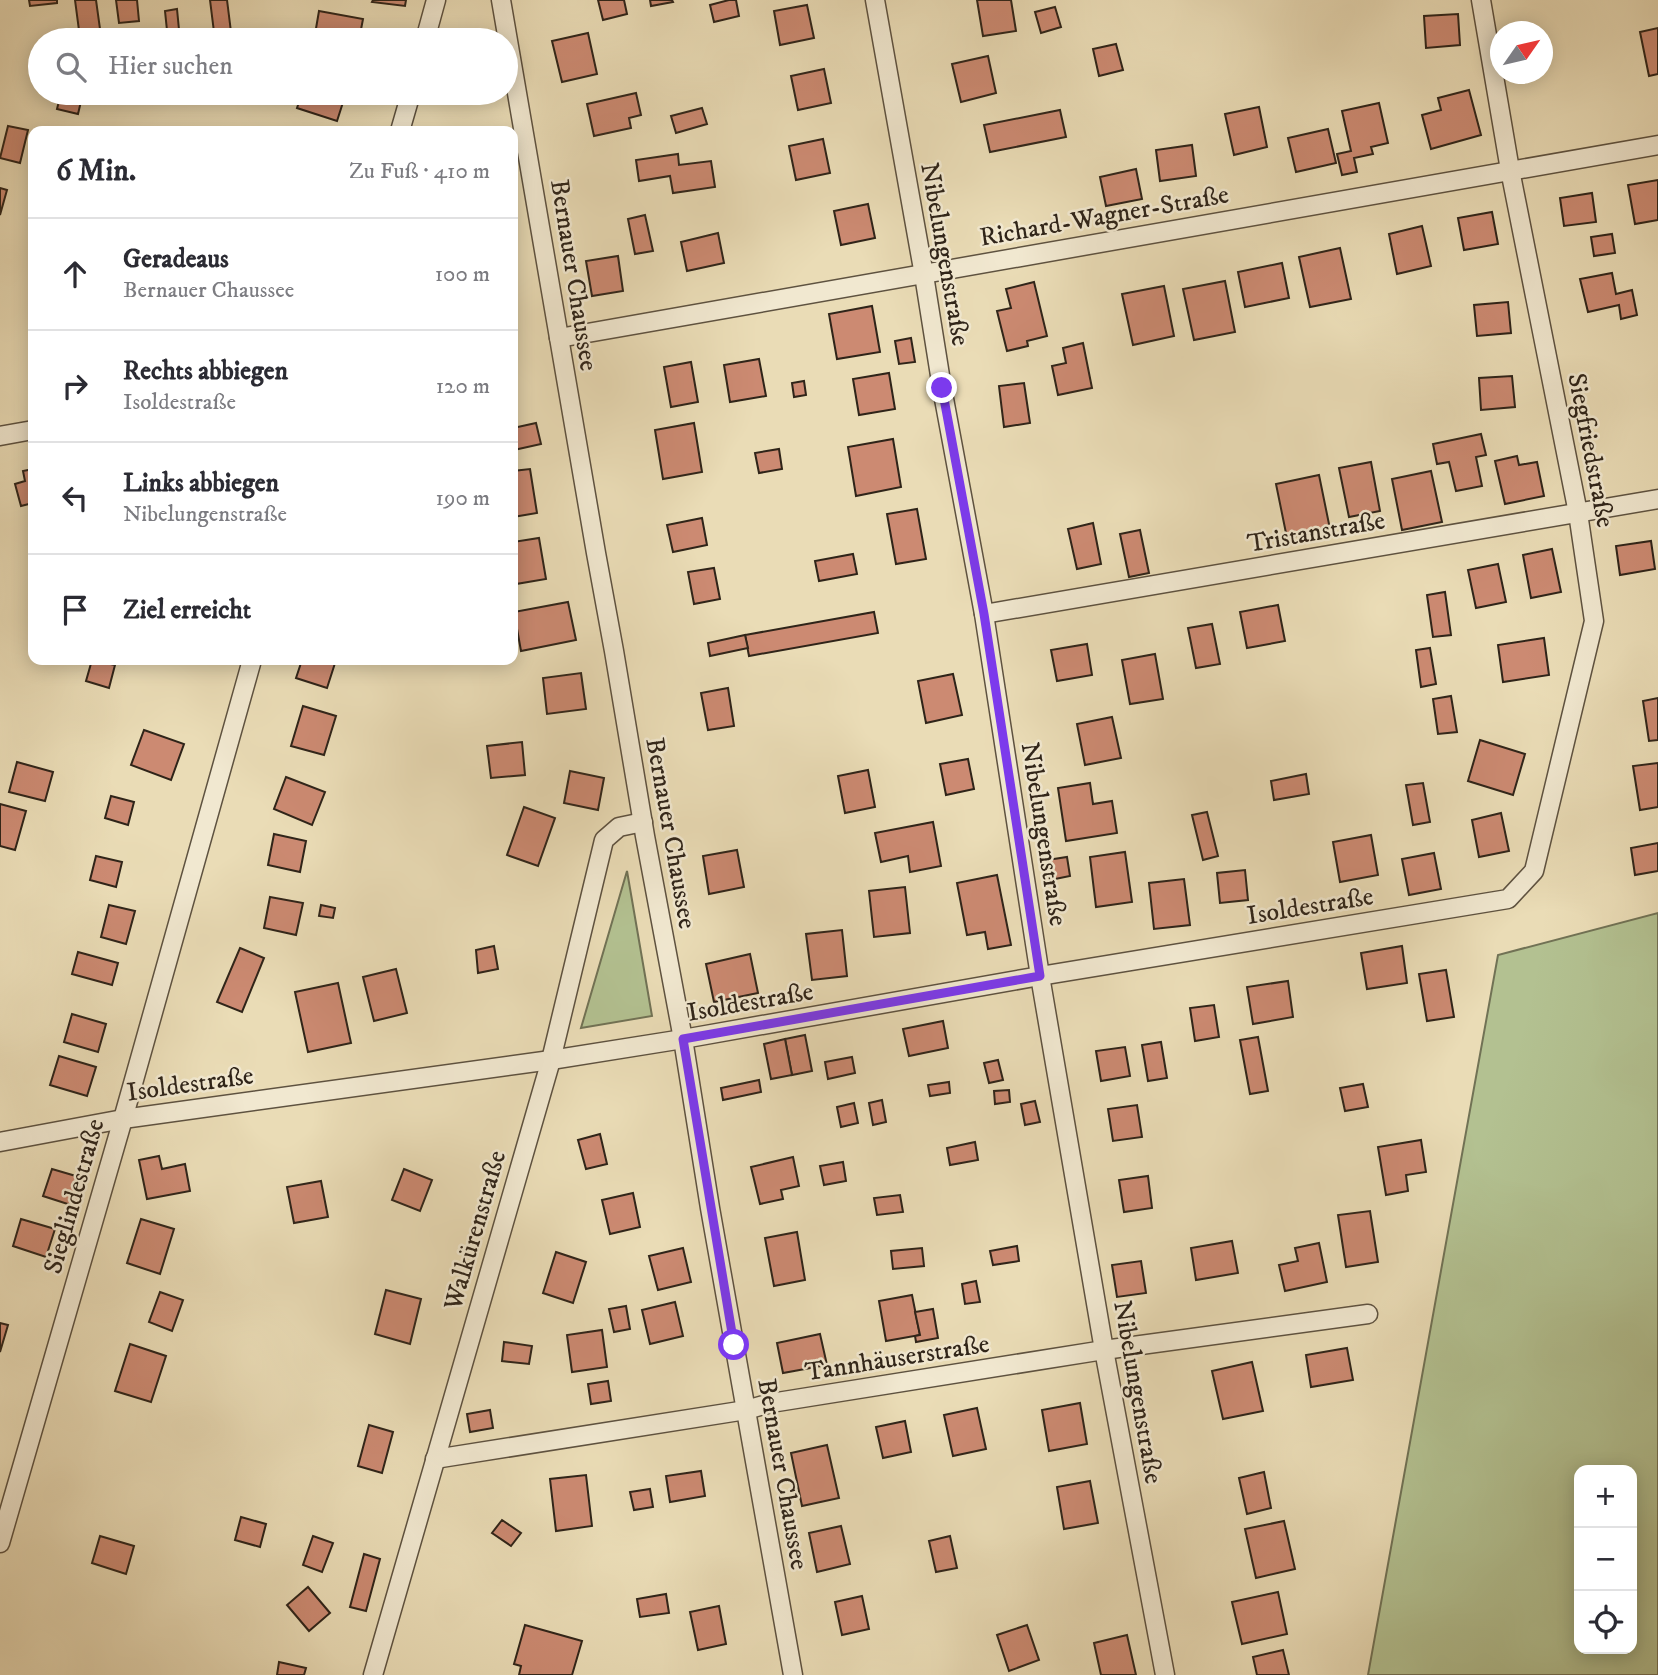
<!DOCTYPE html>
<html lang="de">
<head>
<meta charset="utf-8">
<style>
  :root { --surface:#fff; --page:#f2f2f3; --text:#2b2b33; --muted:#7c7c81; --line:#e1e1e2 }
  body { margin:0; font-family:"IM FELL DW Pica",serif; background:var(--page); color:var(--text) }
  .controls { position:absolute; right:21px; bottom:21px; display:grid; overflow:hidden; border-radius:14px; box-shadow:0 4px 18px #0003 }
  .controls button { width:63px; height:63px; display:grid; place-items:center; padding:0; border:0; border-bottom:2px solid var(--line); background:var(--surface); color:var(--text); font:35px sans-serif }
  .compass { position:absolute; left:1490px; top:21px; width:63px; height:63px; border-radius:50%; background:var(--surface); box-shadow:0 4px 18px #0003; rotate:56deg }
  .stop { position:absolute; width:21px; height:21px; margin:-16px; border:5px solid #7c3aed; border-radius:50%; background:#fff }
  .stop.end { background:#7c3aed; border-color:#fff; box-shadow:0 2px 7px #0008 }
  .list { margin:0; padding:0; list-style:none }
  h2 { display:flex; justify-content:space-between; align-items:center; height:91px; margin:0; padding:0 28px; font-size:30px }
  h2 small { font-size:23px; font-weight:400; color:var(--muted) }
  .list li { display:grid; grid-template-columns:46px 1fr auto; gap:21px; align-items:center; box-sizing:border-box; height:112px; padding:0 28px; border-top:2px solid var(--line) }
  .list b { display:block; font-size:26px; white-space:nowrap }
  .list p { margin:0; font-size:23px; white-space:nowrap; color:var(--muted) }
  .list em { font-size:23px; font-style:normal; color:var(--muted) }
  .icon { flex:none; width:38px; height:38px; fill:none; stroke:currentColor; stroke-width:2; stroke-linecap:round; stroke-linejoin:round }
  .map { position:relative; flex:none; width:1658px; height:1675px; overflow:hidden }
  .search { position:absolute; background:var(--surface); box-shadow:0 4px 18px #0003; left:28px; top:28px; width:490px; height:77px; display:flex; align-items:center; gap:18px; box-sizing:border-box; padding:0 24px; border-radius:38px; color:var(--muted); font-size:26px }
  .panel { position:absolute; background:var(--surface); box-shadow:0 4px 18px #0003; left:28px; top:126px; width:490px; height:539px; border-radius:14px }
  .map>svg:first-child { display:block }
  .green { fill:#b3c191; stroke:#717255; stroke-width:2; fill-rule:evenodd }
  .building { fill:#cc8a72; stroke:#2f2419; stroke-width:2 }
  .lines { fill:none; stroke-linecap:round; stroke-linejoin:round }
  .street-casing { stroke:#5e5240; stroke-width:21 }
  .street { stroke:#f1e8d0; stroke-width:18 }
  .route { stroke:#7c3aed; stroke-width:9 }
  .labels { text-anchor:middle; stroke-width:5; stroke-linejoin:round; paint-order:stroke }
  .street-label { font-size:26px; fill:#2f2419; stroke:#f1e8d0 }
</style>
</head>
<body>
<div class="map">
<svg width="1658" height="1675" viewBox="0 0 1658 1675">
  <rect width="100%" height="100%" fill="#eadcb6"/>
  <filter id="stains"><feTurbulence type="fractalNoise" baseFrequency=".00286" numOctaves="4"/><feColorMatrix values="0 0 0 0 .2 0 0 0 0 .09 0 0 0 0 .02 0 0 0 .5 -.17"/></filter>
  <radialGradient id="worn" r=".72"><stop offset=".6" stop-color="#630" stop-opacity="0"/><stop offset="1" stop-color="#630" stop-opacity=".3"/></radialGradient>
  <!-- green -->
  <g class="green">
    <polygon points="627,871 652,1016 581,1028"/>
    <path d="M1658,913V1675H1368L1498,955ZM1579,1470H1632V1649H1579Z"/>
  </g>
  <!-- building -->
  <g class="building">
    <polygon points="29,0 57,0 57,3 30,6"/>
    <polygon points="75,0 96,0 101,36 80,38"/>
    <polygon points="116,0 137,0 139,21 119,23"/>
    <polygon points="210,0 227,0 232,40 215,40"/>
    <polygon points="373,0 406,0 405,6 372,2"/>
    <polygon points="598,0 624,0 627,14 603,20"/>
    <polygon points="650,0 672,0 673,2 651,6"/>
    <polygon points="729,0 736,0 739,16 714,22 710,5"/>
    <polygon points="977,0 1011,0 1016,31 983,36"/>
    <polygon points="807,5 814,38 780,45 774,11"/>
    <polygon points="1055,7 1061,27 1041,33 1035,12"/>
    <polygon points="177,9 180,40 168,40 165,11"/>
    <polygon points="319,11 363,19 359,40 314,40"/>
    <polygon points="1458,14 1460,45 1426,48 1424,16"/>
    <polygon points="1658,28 1658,74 1649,76 1640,32"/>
    <polygon points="588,33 597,74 562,82 552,41"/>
    <polygon points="1116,44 1123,70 1099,76 1093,49"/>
    <polygon points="988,56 996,93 961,102 952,64"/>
    <polygon points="824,69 831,103 798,110 791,76"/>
    <polygon points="1469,90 1481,135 1431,149 1422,115 1441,110 1438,98"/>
    <polygon points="61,93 83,93 78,114 57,109"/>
    <polygon points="302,93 313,94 313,93 346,93 337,121 297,108"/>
    <polygon points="636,93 641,115 629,118 631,128 594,136 587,104"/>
    <polygon points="1379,103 1388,143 1371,147 1373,154 1354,158 1357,172 1342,175 1337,154 1351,151 1342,111"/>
    <polygon points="1259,107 1267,147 1234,155 1225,114"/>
    <polygon points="702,108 707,124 676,133 671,116"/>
    <polygon points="1060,110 1066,137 990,152 984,125"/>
    <polygon points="8,126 28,130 20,163 0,158"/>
    <polygon points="1328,129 1336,163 1296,172 1288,138"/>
    <polygon points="823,139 830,173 796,180 789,146"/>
    <polygon points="1192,145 1196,176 1160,181 1156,150"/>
    <polygon points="678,154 679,165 711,161 715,187 673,193 670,176 639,181 636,160"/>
    <polygon points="1136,169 1142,199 1106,206 1100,177"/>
    <polygon points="1658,180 1658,220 1635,224 1628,185"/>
    <polygon points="0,188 7,190 0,215"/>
    <polygon points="1592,193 1596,222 1564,226 1560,198"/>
    <polygon points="868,204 875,238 841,245 834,211"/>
    <polygon points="1492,212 1498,244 1464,250 1458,218"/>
    <polygon points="645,215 653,251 635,254 628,219"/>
    <polygon points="1422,226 1431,266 1397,274 1389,234"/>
    <polygon points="718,233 724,263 687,271 681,242"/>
    <polygon points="1612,234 1615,253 1594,256 1591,237"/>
    <polygon points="1340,248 1351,299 1310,307 1299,257"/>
    <polygon points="618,256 623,291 592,296 586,261"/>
    <polygon points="1282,263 1289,298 1245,307 1238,272"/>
    <polygon points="1612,273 1616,294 1632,290 1637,315 1621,319 1619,305 1588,312 1580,279"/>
    <polygon points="1225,281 1235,332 1194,340 1183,289"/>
    <polygon points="1034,282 1047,336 1027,341 1028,346 1007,351 997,311 1011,308 1006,289"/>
    <polygon points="1164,286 1174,336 1133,345 1122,294"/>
    <polygon points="1508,302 1511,333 1477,336 1474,305"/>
    <polygon points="872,306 880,352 837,359 829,314"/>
    <polygon points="911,338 915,362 899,364 895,341"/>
    <polygon points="1083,343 1092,388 1058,395 1052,366 1066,363 1063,348"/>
    <polygon points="759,359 766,396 730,402 724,365"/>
    <polygon points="691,362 698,402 671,407 664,367"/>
    <polygon points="889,373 895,409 859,415 853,379"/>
    <polygon points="1512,376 1515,407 1481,410 1479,378"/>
    <polygon points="804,381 806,395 794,397 792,383"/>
    <polygon points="1024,383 1030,423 1004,427 999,386"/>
    <polygon points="536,423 541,444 514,450 513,428"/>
    <polygon points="694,423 702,472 663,479 655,430"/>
    <polygon points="1481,434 1486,455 1476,457 1482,486 1456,491 1449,462 1437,464 1433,444"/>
    <polygon points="893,439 901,487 856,496 848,447"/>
    <polygon points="779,449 782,469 759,473 755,453"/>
    <polygon points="1517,456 1519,465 1537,462 1544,496 1505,504 1495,461"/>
    <polygon points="1371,462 1380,511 1349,517 1339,468"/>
    <polygon points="33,469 33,503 21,506 15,484 25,481 23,471"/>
    <polygon points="530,469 537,513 513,517 513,471"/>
    <polygon points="1431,471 1442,522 1402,530 1392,479"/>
    <polygon points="1319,475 1330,529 1287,538 1276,484"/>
    <polygon points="917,509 926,559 896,564 887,514"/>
    <polygon points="702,518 707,545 673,552 667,525"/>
    <polygon points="1093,523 1101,564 1077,569 1068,529"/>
    <polygon points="1140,530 1149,573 1129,577 1120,534"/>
    <polygon points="539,538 546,579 516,584 513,564 513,542"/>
    <polygon points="1651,541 1655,569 1620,575 1616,546"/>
    <polygon points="1552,549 1561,592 1531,598 1523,555"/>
    <polygon points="853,554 857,574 819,581 815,561"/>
    <polygon points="1498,564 1506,602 1476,608 1468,570"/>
    <polygon points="714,568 720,599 694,604 688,572"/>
    <polygon points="1445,592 1451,635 1433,637 1427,595"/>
    <polygon points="568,602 576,640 521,651 514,612"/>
    <polygon points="1278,605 1285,641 1247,648 1240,612"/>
    <polygon points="874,612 878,633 749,656 745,635"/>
    <polygon points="1212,624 1220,664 1196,668 1188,628"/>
    <polygon points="745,635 748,648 710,656 708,643"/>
    <polygon points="1544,638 1549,675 1503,682 1498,645"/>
    <polygon points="1087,644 1092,675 1057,681 1051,650"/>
    <polygon points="1430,648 1436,684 1421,687 1416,650"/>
    <polygon points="1155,654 1163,699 1130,704 1122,660"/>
    <polygon points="92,660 115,665 109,688 86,681"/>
    <polygon points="302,660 336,660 327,688 296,678"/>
    <polygon points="581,673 586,709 547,714 543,678"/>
    <polygon points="953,674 962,715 926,723 918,681"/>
    <polygon points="728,688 734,726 708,730 701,693"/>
    <polygon points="1451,696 1457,732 1438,734 1433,699"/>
    <polygon points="1658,698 1658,740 1649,741 1643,701"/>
    <polygon points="303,706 336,716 324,755 291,746"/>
    <polygon points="1112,717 1121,758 1085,765 1077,724"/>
    <polygon points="144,730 184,744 171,780 131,765"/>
    <polygon points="1480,740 1525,754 1513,795 1468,781"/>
    <polygon points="522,742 525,775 491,778 487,746"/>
    <polygon points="968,759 974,789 946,795 940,764"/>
    <polygon points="17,762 53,772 45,801 9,792"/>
    <polygon points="1658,763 1658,807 1640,810 1633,766"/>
    <polygon points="868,770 875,807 845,813 838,776"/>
    <polygon points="570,771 604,778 598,810 564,803"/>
    <polygon points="1306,774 1309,794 1274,800 1271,781"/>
    <polygon points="286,777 325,792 312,825 274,809"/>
    <polygon points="1090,783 1093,804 1112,801 1117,833 1066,841 1058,788"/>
    <polygon points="1423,783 1430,822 1413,825 1406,785"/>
    <polygon points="111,796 134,802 128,825 105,818"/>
    <polygon points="0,804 26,811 15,850 0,846"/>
    <polygon points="524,807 555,818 538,866 507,855"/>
    <polygon points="1207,812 1218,856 1203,860 1192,815"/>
    <polygon points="1501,813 1509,851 1479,857 1472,820"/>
    <polygon points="933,822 941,866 910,872 908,856 881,862 875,833"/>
    <polygon points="274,834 306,841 300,872 268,865"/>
    <polygon points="1371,835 1378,875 1340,882 1333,842"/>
    <polygon points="1658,843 1658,871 1635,875 1631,848"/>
    <polygon points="737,850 744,887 709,894 703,856"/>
    <polygon points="1125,852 1132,902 1096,907 1090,857"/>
    <polygon points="1434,853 1441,889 1409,895 1402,859"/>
    <polygon points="96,856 122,862 116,887 90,880"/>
    <polygon points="1067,857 1070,876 1050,880 1047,860"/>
    <polygon points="1245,870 1248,900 1220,903 1217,873"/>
    <polygon points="997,875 1011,945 988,949 985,932 967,935 957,883"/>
    <polygon points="1184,879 1190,925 1154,929 1149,883"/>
    <polygon points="905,887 910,933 874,937 869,891"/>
    <polygon points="270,897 303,903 296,935 264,928"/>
    <polygon points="109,905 135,911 126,944 101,937"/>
    <polygon points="321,905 335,908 333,918 319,916"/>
    <polygon points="842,930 847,976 812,980 806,934"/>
    <polygon points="494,946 498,969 478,973 476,950"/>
    <polygon points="1402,946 1407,983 1367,989 1361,953"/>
    <polygon points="240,948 264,958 242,1012 217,1002"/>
    <polygon points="78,952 118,963 112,985 72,974"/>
    <polygon points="750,954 758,993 714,1002 706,964"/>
    <polygon points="396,969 407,1013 374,1021 363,977"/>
    <polygon points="1446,970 1454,1017 1427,1021 1419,974"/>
    <polygon points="1288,981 1293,1017 1253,1024 1247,987"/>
    <polygon points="338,983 351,1043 308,1052 295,992"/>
    <polygon points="1214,1005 1219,1037 1195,1041 1190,1008"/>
    <polygon points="72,1014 106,1024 98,1052 64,1042"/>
    <polygon points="943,1021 948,1048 909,1056 903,1029"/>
    <polygon points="805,1035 812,1071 792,1075 785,1039"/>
    <polygon points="1258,1037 1268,1091 1250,1094 1240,1040"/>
    <polygon points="785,1039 792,1075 771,1079 764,1044"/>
    <polygon points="1161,1042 1167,1078 1148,1081 1142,1045"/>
    <polygon points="1125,1047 1130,1076 1101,1081 1096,1051"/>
    <polygon points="59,1056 96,1067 87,1096 50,1085"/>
    <polygon points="852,1057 855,1073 828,1079 825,1062"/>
    <polygon points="998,1060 1003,1080 989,1083 984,1063"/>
    <polygon points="759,1080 761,1092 723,1100 721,1088"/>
    <polygon points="949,1082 950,1093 930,1096 928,1085"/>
    <polygon points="1363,1084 1368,1107 1345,1111 1340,1088"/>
    <polygon points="1009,1090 1010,1102 995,1104 994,1091"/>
    <polygon points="882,1100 886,1122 873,1125 869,1103"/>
    <polygon points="1035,1101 1040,1122 1025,1125 1021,1104"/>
    <polygon points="854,1103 858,1123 841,1127 837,1107"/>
    <polygon points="1137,1105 1142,1137 1113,1141 1108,1109"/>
    <polygon points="600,1134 607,1164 586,1169 578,1140"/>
    <polygon points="1421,1140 1426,1172 1406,1175 1408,1191 1386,1195 1378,1147"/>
    <polygon points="975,1142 978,1160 950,1165 947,1148"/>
    <polygon points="159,1156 162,1169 185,1164 190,1191 147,1199 139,1160"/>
    <polygon points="793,1157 799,1186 781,1190 783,1199 760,1204 751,1167"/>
    <polygon points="843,1162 846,1181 824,1185 820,1166"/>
    <polygon points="52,1169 86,1179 77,1207 43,1196"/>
    <polygon points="404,1169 432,1180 420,1211 392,1200"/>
    <polygon points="1148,1176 1152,1208 1124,1212 1119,1180"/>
    <polygon points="321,1181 328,1217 294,1223 287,1187"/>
    <polygon points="633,1193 640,1227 610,1234 602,1200"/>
    <polygon points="900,1195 903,1212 877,1215 874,1198"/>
    <polygon points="1370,1211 1378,1262 1346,1267 1338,1215"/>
    <polygon points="21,1219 55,1229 46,1257 13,1246"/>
    <polygon points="141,1219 174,1229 160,1274 127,1263"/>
    <polygon points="797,1232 805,1280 774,1286 765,1238"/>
    <polygon points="1232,1241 1238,1273 1196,1280 1191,1248"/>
    <polygon points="1319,1243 1327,1282 1285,1291 1279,1265 1298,1261 1295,1248"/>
    <polygon points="1017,1246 1019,1261 993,1265 990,1251"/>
    <polygon points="683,1248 691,1282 658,1290 649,1256"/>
    <polygon points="922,1248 924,1266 893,1269 891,1251"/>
    <polygon points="556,1252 586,1262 573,1303 543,1293"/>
    <polygon points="1141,1261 1146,1293 1117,1297 1112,1265"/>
    <polygon points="976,1281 980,1302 965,1304 962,1284"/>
    <polygon points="386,1290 421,1299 410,1344 375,1334"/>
    <polygon points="160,1292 183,1300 172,1331 149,1322"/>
    <polygon points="912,1295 920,1335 886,1341 879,1301"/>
    <polygon points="675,1302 683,1336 650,1344 642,1310"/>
    <polygon points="626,1306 630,1329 614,1332 609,1309"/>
    <polygon points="933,1309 938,1338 916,1342 915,1336 920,1335 915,1312"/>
    <polygon points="0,1323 8,1325 0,1352"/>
    <polygon points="602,1330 607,1367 572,1372 567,1335"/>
    <polygon points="820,1334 827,1365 783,1373 777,1343"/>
    <polygon points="504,1342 532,1346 529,1364 502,1361"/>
    <polygon points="130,1344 166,1356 151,1402 115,1391"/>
    <polygon points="1347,1348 1353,1380 1311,1387 1306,1355"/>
    <polygon points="1252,1362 1263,1411 1223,1419 1212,1371"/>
    <polygon points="608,1381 611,1401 591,1404 588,1384"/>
    <polygon points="1080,1403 1087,1444 1049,1451 1042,1410"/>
    <polygon points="977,1408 986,1449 953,1456 944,1415"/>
    <polygon points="490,1410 493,1428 470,1432 467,1414"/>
    <polygon points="905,1421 911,1452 883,1458 876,1427"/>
    <polygon points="369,1425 393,1432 382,1473 358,1466"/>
    <polygon points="827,1445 839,1498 802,1506 791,1453"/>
    <polygon points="701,1471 705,1496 670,1502 666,1476"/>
    <polygon points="1264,1472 1271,1508 1247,1514 1239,1478"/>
    <polygon points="586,1475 592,1526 556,1531 550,1479"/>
    <polygon points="1090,1481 1098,1523 1064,1529 1057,1487"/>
    <polygon points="650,1489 653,1507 634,1510 630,1492"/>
    <polygon points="241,1517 266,1524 260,1547 235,1540"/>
    <polygon points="502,1520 521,1533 511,1546 492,1533"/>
    <polygon points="1284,1521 1295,1569 1256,1578 1245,1529"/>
    <polygon points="841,1526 850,1564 817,1572 809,1533"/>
    <polygon points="100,1536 134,1546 126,1574 92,1563"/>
    <polygon points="313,1536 333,1543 322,1572 303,1565"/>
    <polygon points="950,1536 957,1568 936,1572 929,1541"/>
    <polygon points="364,1554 380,1559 366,1611 350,1607"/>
    <polygon points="308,1587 330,1613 309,1631 287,1605"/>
    <polygon points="1278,1592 1287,1634 1242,1644 1232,1602"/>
    <polygon points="666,1594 669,1613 640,1617 637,1599"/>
    <polygon points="862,1596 869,1629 842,1635 835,1602"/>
    <polygon points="719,1606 726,1644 698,1650 690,1612"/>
    <polygon points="525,1625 582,1641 572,1675 519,1675 521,1666 514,1664"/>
    <polygon points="1027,1625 1039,1660 1009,1671 997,1635"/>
    <polygon points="1127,1635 1136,1675 1101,1675 1094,1643"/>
    <polygon points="1283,1650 1289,1675 1257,1675 1253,1657"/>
    <polygon points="279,1662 306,1668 304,1675 277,1675"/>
  </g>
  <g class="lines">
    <!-- street casing -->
    <g class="street-casing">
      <g id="street">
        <polyline points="501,0 596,553 614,651 645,836 683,1039 710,1208 793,1675"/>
        <polyline points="875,0 924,275 942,388 984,614 1040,976 1104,1350 1165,1675"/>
        <polyline points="425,40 436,0"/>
        <polyline points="400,131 411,93"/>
        <polyline points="559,338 1658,145"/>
        <polyline points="0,436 33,430"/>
        <polyline points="984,614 1658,499"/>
        <polyline points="0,1142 123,1119 551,1060 683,1039 1040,976 1508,899 1534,871 1594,621 1578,513 1510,170 1481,0"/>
        <polyline points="435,1459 746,1410 771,1403 1104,1350 1368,1314"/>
        <polyline points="0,1543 123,1119 252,660"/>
        <polyline points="373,1675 551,1060 604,840 619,827 643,822"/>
      </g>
    </g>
    <!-- street -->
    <use href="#street" class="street"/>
  </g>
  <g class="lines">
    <!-- route -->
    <polyline class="route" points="734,1345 683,1039 1040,976 984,614 942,388"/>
  </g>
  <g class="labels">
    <!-- street labels -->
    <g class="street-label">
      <text transform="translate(1104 215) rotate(-10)" y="9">Richard-Wagner-Straße</text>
      <text transform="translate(946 254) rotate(80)" y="9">Nibelungenstraße</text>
      <text transform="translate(575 275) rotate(81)" y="9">Bernauer Chaussee</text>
      <text transform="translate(1592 450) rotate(79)" y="9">Siegfriedstraße</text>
      <text transform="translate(1316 531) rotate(-10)" y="9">Tristanstraße</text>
      <text transform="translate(672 833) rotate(80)" y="9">Bernauer Chaussee</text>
      <text transform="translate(1045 834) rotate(81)" y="9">Nibelungenstraße</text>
      <text transform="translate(1310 905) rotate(-9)" y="9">Isoldestraße</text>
      <text transform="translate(750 1001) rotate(-10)" y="9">Isoldestraße</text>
      <text transform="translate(190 1083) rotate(-8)" y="9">Isoldestraße</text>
      <text transform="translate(73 1196) rotate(-74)" y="9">Sieglindestraße</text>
      <text transform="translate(474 1230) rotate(-74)" y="9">Walkürenstraße</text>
      <text transform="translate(897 1357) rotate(-9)" y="9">Tannhäuserstraße</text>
      <text transform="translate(1139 1392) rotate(80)" y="9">Nibelungenstraße</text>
      <text transform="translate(784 1474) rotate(80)" y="9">Bernauer Chaussee</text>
    </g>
  </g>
  <rect width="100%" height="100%" filter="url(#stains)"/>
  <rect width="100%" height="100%" fill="url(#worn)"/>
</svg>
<div class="controls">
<button>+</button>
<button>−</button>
<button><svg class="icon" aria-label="locate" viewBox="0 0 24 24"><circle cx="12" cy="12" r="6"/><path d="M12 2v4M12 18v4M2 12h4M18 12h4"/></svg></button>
</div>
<svg class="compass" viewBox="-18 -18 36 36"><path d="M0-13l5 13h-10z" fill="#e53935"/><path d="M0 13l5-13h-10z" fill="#7c7c81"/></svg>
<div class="stop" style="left:734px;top:1345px"></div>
<div class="stop end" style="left:942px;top:388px"></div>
<div class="search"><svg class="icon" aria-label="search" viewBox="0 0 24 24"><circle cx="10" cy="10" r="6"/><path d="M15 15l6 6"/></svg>Hier suchen</div>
<section class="panel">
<h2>6 Min.<small>Zu Fuß · 410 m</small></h2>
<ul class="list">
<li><svg class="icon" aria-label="ahead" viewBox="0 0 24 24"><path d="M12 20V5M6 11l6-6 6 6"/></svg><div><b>Geradeaus</b><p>Bernauer Chaussee</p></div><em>100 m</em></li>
<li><svg class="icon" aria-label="right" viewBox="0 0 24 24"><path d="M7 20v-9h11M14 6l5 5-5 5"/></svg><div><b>Rechts abbiegen</b><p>Isoldestraße</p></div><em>120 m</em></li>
<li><svg class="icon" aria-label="left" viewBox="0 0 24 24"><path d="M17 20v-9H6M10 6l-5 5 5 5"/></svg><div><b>Links abbiegen</b><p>Nibelungenstraße</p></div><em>190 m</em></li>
<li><svg class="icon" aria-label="arrive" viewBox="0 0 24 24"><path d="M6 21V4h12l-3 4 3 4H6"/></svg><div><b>Ziel erreicht</b></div></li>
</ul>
</section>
</div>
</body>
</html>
